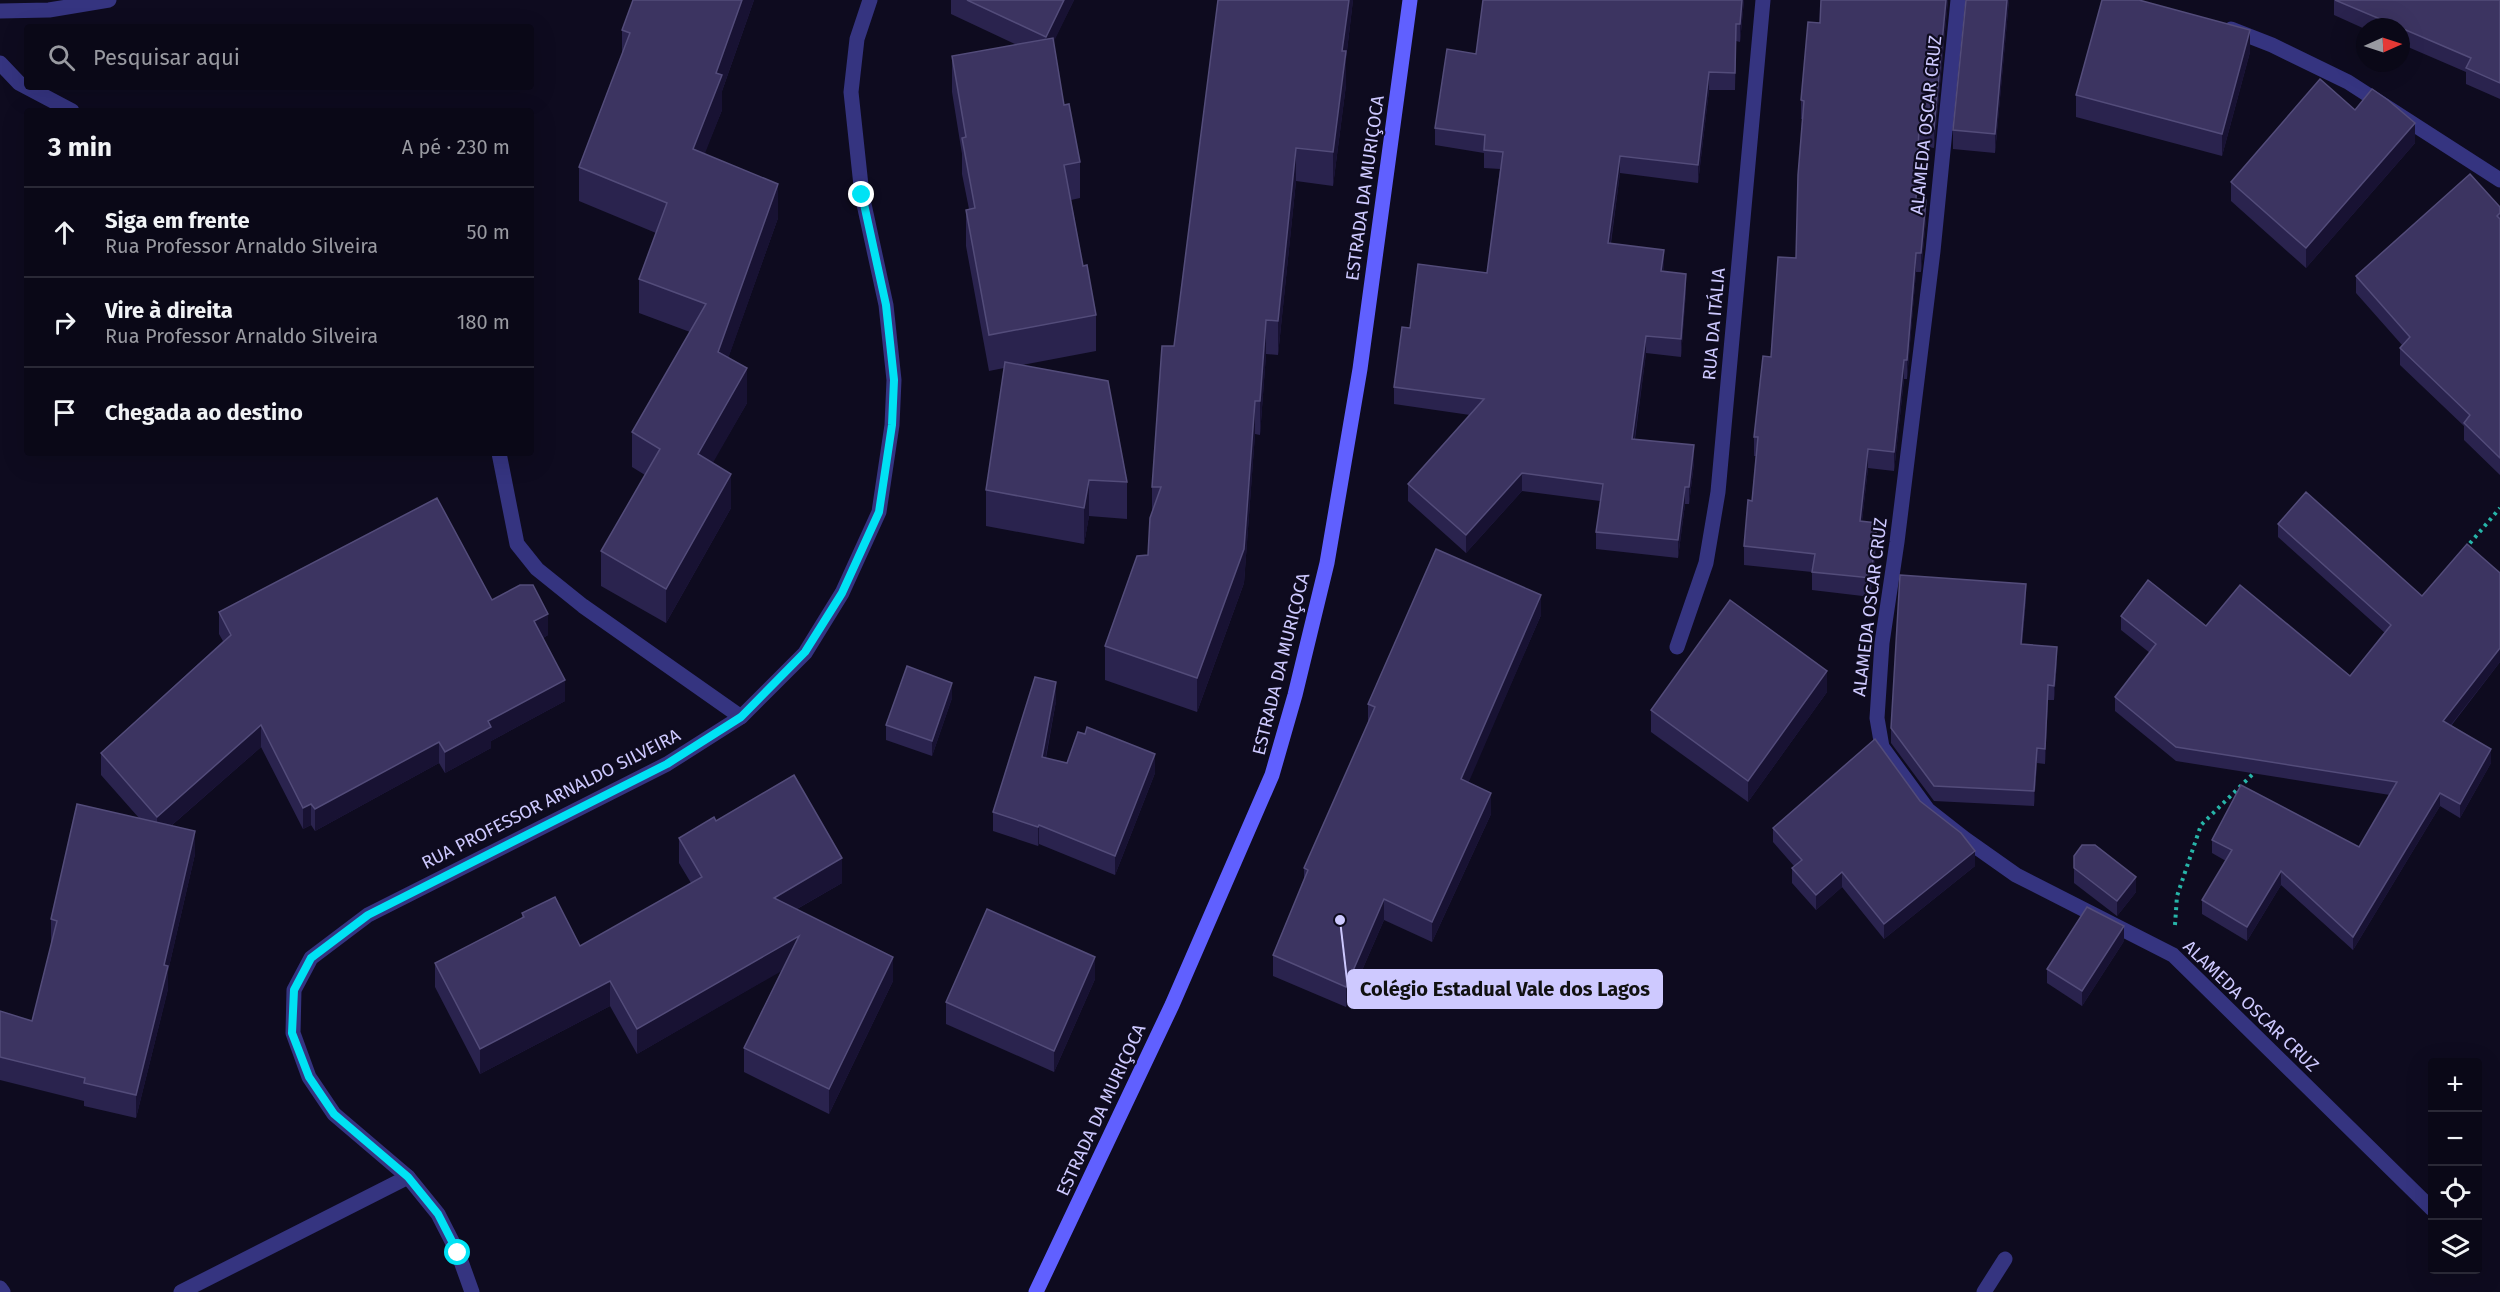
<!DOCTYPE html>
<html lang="pt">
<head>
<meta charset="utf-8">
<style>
  :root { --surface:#0a0817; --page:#131120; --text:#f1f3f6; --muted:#999aa1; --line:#2a2936 }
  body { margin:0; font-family:"Fira Sans",sans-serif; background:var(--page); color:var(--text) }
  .controls { position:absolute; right:18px; bottom:18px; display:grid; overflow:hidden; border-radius:6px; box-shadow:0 6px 24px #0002 }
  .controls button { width:54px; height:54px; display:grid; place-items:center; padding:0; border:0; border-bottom:2px solid var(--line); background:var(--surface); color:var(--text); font:30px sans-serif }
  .compass { position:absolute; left:2356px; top:18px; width:54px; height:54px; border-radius:50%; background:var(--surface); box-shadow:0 6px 24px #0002; rotate:87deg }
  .stop { position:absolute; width:18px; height:18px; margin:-14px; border:4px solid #00e2f4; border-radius:50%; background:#fff }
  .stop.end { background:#00e2f4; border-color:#fff; box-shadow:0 2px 6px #0008 }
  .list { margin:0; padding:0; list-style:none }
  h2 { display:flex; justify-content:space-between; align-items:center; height:78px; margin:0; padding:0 24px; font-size:26px }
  h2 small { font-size:20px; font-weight:400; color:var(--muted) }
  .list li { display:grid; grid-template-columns:39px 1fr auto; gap:18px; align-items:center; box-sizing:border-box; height:90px; padding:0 24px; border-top:2px solid var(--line) }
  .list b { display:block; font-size:22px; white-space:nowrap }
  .list p { margin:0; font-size:20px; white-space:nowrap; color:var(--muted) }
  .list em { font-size:20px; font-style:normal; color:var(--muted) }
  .icon { flex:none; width:33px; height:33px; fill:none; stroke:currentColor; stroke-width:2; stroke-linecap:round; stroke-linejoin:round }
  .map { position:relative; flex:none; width:2500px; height:1292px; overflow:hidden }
  .search { position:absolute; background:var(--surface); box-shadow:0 6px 24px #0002; left:24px; top:24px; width:510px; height:66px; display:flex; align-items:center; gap:15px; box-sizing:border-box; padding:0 21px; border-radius:6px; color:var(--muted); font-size:22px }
  .panel { position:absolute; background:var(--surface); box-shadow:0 6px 24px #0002; left:24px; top:108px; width:510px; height:348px; border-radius:6px }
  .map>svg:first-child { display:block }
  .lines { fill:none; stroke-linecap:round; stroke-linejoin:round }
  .path { stroke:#27b5a9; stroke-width:4; stroke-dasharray:3 4.5; stroke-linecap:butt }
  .lane { stroke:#353480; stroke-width:15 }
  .street { stroke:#353480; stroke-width:15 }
  .secondary { stroke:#6060ff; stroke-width:15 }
  .wall { fill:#2a234e }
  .shaded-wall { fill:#181233 }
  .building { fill:#3c3461; stroke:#534c7a; stroke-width:1.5 }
  .route { stroke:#00e2f4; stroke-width:8 }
  .labels { text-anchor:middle; stroke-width:4.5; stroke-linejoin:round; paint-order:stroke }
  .street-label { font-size:18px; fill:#cec9ff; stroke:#0e0b1f }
  .leader { fill:none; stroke:#cec9ff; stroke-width:2 }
  .callout-dot { fill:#cec9ff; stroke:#0e0b1f; stroke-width:2 }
  .callout { fill:#cec9ff; stroke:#cec9ff; stroke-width:2 }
  .callout-label { font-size:20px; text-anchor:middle; font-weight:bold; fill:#111 }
</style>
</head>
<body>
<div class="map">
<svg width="2500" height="1292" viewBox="0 0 2500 1292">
  <rect width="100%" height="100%" fill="#0e0b1f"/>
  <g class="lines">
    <!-- path -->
    <g class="path">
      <polyline points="2465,549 2500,508"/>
      <polyline points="2175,925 2177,896 2201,825 2257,770"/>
    </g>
    <!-- lane -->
    <polyline class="lane" points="181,1292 408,1177"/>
    <!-- street -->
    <g class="street">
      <polyline points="1958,0 1933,251 1897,542 1882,643 1877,718 1882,747 1928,810 1965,839 2016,875 2173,955 2432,1209"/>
      <polyline points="0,11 49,10 109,0"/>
      <polyline points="2231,29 2272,45 2348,82 2500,180"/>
      <polyline points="0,63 19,83 72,111"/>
      <polyline points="499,453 517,544 537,569 583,606 741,717"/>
      <polyline points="1677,647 1706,563 1718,492 1763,0"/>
      <polyline points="0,1288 3,1292"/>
      <polyline points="472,1292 458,1253 438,1214 408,1177 334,1114 309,1077 293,1033 294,990 311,958 368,915 667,764 741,717 805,653 842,593 879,512 892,425 894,380 886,305 862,195 851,92 857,39 870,0"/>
      <polyline points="1984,1292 2005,1259"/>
    </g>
    <!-- secondary -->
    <polyline class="secondary" points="1036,1292 1172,1005 1272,775 1295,695 1327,563 1360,369 1410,0"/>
  </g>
  <!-- wall -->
  <g class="wall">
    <polygon points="633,0 754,0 722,91 722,110 704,154 778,218 728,358 747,403 712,463 731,508 666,623 601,586 601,551 645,475 632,467 632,432 690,332 639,313 639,279 656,233 579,201 579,167 622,55 622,30"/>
    <polygon points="951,0 1074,0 1053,42 1064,105 1080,162 1080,198 1071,200 1083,266 1096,315 1096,351 1022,365 1127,482 1127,519 1089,516 1084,544 986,526 986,490 1004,368 989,371 966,246 966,210 969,209 962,174 962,154 952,92 952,56 1017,45 951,14"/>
    <polygon points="1218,0 1353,0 1346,59 1346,85 1333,186 1296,181 1278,355 1266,354 1260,435 1255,434 1244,583 1197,712 1105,680 1105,646 1148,555 1152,512 1152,487 1174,346"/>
    <polygon points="1744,0 1740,42 1736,41 1735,90 1709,90 1698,183 1620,173 1611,243 1664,267 1663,271 1686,291 1681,357 1646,353 1635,439 1694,463 1689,504 1685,504 1678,558 1596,549 1596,532 1600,501 1522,491 1466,553 1408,501 1408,484 1470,415 1394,404 1394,387 1410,328 1487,273 1500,169 1484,168 1484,153 1435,145 1435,128 1476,54"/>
    <polygon points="1821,0 1948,0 1934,148 1919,146 1917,199 1926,219 1921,272 1916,272 1907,379 1904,379 1894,471 1868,468 1862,521 1877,542 1871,597 1812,590 1812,572 1744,565 1744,546 1752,501 1756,456 1754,456 1754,437 1796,258 1802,119 1801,119 1801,100 1820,23"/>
    <polygon points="2009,0 1995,153 1953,149 1953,130"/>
    <polygon points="2334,0 2500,0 2500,99 2466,84 2466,72 2401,44 2401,27 2365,27 2365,29 2334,15"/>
    <polygon points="2250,52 2222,156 2076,117 2076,95"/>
    <polygon points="2355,110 2415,143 2306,268 2231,201 2231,182"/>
    <polygon points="2500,207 2500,475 2464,440 2464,426 2400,365 2400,348 2402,345 2356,293 2356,276"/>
    <polygon points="2278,524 2422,596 2500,573 2500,662 2451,726 2491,763 2460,818 2440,806 2353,950 2281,885 2247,941 2202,914 2202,900 2226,861 2212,853 2212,840 2359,847 2390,795 2176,761 2115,711 2115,697 2150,653 2121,630 2121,616 2206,626 2350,676 2385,633 2278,537"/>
    <polygon points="2026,599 2022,645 2057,662 2054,700 2048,700 2045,764 2037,763 2034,806 1934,801 1891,743 1891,728"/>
    <polygon points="492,600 548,635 543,638 565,701 491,741 491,748 445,773 439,763 315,831 311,825 303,829 261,747 171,826 195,854 168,971 168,989 136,1118 84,1106 84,1101 0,1080 0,1011 32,1021 52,942 51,942 51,919 139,818 101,775 101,753 223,641 219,634 219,612"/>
    <polygon points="1541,615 1468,782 1491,814 1432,942 1384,920 1346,1007 1273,976 1273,955 1304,881 1304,868 1368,723 1368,704"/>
    <polygon points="1827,692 1748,802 1651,732 1651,710"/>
    <polygon points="952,698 932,756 886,740 886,725"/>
    <polygon points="1056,701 1046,758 1067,763 1155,773 1115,875 1039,844 1038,846 993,831 993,812"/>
    <polygon points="1920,801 1975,866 1884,939 1842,887 1816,910 1792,883 1792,868 1794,866 1773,842 1773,828"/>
    <polygon points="716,821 842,883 797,909 893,981 829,1114 744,1072 744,1048 782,970 637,1054 610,1006 480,1074 435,987 435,963 522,918 522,913 580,946 691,883 679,863 679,838"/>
    <polygon points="2074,856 2136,892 2117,916 2074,883"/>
    <polygon points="2124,941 2082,1006 2047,983 2047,969"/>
    <polygon points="1095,979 1054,1072 946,1024 946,1002"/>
  </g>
  <!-- shaded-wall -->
  <g class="shaded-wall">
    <polygon points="742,0 754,0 722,91 722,110 693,184 693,149 716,73"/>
    <polygon points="1064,0 1074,0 1046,58 1046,37"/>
    <polygon points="1349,0 1353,0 1346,59 1346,85 1333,186 1333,152 1342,51"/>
    <polygon points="1742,0 1744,0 1740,42 1740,24"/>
    <polygon points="1946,0 1948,0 1934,148 1934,129"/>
    <polygon points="2007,0 2009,0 1995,153 1995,134"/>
    <polygon points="2250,30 2250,52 2222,156 2222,134"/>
    <polygon points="1709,72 1709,90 1698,183 1698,165"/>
    <polygon points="2415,123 2415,143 2306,268 2306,248"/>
    <polygon points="1919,127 1919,146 1916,218 1916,199"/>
    <polygon points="1296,148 1296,181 1278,355 1278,321"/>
    <polygon points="1620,156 1620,173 1608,260 1608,243"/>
    <polygon points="778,184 778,218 718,387 718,352"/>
    <polygon points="1926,200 1926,219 1921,272 1921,253"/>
    <polygon points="1664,250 1664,267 1661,288 1661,271"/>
    <polygon points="1916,253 1916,272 1907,379 1907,360"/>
    <polygon points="1686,274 1686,291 1681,357 1681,339"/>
    <polygon points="1266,320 1266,354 1260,435 1260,401"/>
    <polygon points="1646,336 1646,353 1632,456 1632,439"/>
    <polygon points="1904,360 1904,379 1894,471 1894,452"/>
    <polygon points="747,368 747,403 698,489 698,454"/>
    <polygon points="1255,401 1255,434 1244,583 1197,712 1197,678"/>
    <polygon points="1694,445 1694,463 1689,504 1689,487"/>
    <polygon points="1868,449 1868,468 1860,540 1860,521"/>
    <polygon points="1522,473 1522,491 1466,553 1466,535"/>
    <polygon points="731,474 731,508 666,623 666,589"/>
    <polygon points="1089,480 1089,516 1084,544 1084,508"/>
    <polygon points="1685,487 1685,504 1678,558 1678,540"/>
    <polygon points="1877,523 1877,542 1871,597 1871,578"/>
    <polygon points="2026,584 2026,599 2021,659 2021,644"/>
    <polygon points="1541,595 1541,615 1461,800 1461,779"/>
    <polygon points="548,614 548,635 534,643 534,621"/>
    <polygon points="2057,647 2057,662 2054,700 2054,686"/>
    <polygon points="2500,648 2500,662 2443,735 2443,721"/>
    <polygon points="1827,671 1827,692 1748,802 1748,781"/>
    <polygon points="565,680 565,701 491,741 491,748 445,773 445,752 488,721"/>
    <polygon points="1056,682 1056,701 1042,776 1042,757"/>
    <polygon points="952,683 952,698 932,756 932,741"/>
    <polygon points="2048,685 2048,700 2045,764 2045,749"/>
    <polygon points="261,725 261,747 157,838 157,817"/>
    <polygon points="439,742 439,763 315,831 315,809"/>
    <polygon points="2037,748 2037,763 2034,806 2034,791"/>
    <polygon points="2491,749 2491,763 2460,818 2460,804"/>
    <polygon points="1155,754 1155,773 1115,875 1115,856"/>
    <polygon points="1491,793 1491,814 1432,942 1432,922"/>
    <polygon points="2440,793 2440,806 2353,950 2353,937"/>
    <polygon points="311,804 311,825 303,829 303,808"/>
    <polygon points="1039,825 1039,844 1038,846 1038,827"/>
    <polygon points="195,831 195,854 168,971 168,989 136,1118 136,1095 164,965"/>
    <polygon points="1975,851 1975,866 1884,939 1884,924"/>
    <polygon points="842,858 842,883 774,922 774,898"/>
    <polygon points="2281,871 2281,885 2247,941 2247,927"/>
    <polygon points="1842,872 1842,887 1816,910 1816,895"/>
    <polygon points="2136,877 2136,892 2117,916 2117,901"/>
    <polygon points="1384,899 1384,920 1346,1007 1346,987"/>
    <polygon points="2124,926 2124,941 2082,1006 2082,991"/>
    <polygon points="799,936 799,961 637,1054 637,1029"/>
    <polygon points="893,957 893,981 829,1114 829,1089"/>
    <polygon points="1095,957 1095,979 1054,1072 1054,1051"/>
    <polygon points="610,981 610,1006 480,1074 480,1049"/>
  </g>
  <!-- building -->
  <g class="building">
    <polygon points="633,0 742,0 716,73 722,75 693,149 778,184 718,352 747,368 698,454 731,474 666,589 601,551 660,449 632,432 706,304 639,279 667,203 579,167 630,33 622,30"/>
    <polygon points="967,0 1064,0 1046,37"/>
    <polygon points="1218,0 1349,0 1342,51 1346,51 1333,152 1296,148 1278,321 1266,320 1260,401 1255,401 1244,549 1197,678 1105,646 1137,556 1148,555 1150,518 1161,487 1152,487 1162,346 1174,346"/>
    <polygon points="1483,0 1742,0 1740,24 1736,24 1735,73 1709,72 1698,165 1620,156 1608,243 1664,250 1661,271 1686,274 1681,339 1646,336 1632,439 1694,445 1689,487 1685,487 1678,540 1596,532 1603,484 1522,473 1466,535 1408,484 1484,399 1394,387 1402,327 1410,328 1418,264 1487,273 1503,152 1484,150 1485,135 1435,128 1447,49 1476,54"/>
    <polygon points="1821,0 1946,0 1934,129 1919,127 1916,199 1926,200 1921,253 1916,253 1907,360 1904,360 1894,452 1868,449 1860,521 1877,523 1871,578 1812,572 1815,554 1744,546 1748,500 1752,501 1758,437 1754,437 1763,356 1771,357 1778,257 1796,258 1798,175 1804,101 1801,100 1808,22 1820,23"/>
    <polygon points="1966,0 2007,0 1995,134 1953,130"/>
    <polygon points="2102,0 2139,0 2250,30 2222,134 2076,95"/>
    <polygon points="2335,0 2500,0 2500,83 2466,68 2471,58 2401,28 2401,27 2399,27"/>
    <polygon points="1053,38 1064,105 1069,104 1080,162 1064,165 1083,266 1087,265 1096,315 989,335 966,210 975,208 962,138 966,137 952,56"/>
    <polygon points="2320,79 2355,110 2372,89 2388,100 2415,123 2306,248 2231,182"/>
    <polygon points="2470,174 2500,207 2500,213 2497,216 2500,219 2500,458 2464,423 2470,415 2400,348 2410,337 2356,276"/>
    <polygon points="1005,362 1108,381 1127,482 1089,480 1084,508 986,490"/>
    <polygon points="2306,492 2422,596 2467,544 2500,573 2500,648 2443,721 2491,749 2460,804 2440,793 2353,937 2281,871 2247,927 2202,900 2232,850 2212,840 2241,785 2359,847 2397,782 2176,747 2115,697 2156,644 2121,616 2148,580 2206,626 2240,585 2350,676 2391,625 2278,524"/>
    <polygon points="437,498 492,600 520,585 533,585 548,614 534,621 565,680 488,721 491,727 445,752 439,742 315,809 311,804 303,808 261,725 157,817 101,753 231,635 219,612"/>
    <polygon points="1436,549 1541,595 1461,779 1491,793 1432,922 1384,899 1346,987 1273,955 1308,870 1304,868 1375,707 1368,704"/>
    <polygon points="1900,575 2026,584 2021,644 2057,647 2054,686 2048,685 2045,749 2037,748 2034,791 1934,786 1891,728"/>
    <polygon points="1730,600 1827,671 1748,781 1651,710"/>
    <polygon points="907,666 952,683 932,741 886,725"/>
    <polygon points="1035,677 1056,682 1042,757 1067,763 1078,732 1085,734 1087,727 1155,754 1115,856 1039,825 1038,827 993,812"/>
    <polygon points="1875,739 1920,801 1961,833 1975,851 1884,924 1842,872 1816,895 1792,868 1802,860 1773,828"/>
    <polygon points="794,775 842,858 774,898 893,957 829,1089 744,1048 799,936 637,1029 610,981 480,1049 435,963 524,917 522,913 555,897 580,946 702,877 679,838 714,817 716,821"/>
    <polygon points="77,804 195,831 164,965 168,966 136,1095 84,1083 85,1078 0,1057 0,1011 32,1021 57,921 51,919"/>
    <polygon points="2082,845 2095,845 2136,877 2117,901 2074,868 2074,856"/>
    <polygon points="2087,907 2124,926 2082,991 2047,969"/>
    <polygon points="987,909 1095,957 1054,1051 946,1002"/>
  </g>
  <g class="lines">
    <!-- route -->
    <polyline class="route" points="458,1253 438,1214 408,1177 334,1114 309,1077 292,1033 294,990 311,958 368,915 667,764 741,717 805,652 842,593 879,512 892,425 894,380 886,305 862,195"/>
  </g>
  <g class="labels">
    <!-- street labels -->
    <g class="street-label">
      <text transform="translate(1926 125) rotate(-84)" y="6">ALAMEDA OSCAR CRUZ</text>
      <text transform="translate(1365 188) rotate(-82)" y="6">ESTRADA DA MURIÇOCA</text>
      <text transform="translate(1714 324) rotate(-85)" y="6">RUA DA ITÁLIA</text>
      <text transform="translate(1870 607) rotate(-83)" y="6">ALAMEDA OSCAR CRUZ</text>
      <text transform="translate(1281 664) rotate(-76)" y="6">ESTRADA DA MURIÇOCA</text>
      <text transform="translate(551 799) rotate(-27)" y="6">RUA PROFESSOR ARNALDO SILVEIRA</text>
      <text transform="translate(2251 1006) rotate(44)" y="6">ALAMEDA OSCAR CRUZ</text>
      <text transform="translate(1101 1110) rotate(-65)" y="6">ESTRADA DA MURIÇOCA</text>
    </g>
  </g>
  <!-- callouts -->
  <path class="leader" d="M1340 920L1348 989"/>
  <circle class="callout-dot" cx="1340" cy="920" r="6"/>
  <rect class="callout" x="1348" y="970" width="314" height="38" rx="6"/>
  <g class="callout-label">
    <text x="1505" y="996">Colégio Estadual Vale dos Lagos</text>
  </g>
</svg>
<div class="controls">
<button>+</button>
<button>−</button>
<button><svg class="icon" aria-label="locate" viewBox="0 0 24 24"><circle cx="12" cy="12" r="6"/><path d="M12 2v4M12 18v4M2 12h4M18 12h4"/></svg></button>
<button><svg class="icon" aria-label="layers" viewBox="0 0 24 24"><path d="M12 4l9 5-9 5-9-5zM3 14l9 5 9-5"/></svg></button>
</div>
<svg class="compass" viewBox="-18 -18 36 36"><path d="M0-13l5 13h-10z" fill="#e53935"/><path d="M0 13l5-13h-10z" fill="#999aa1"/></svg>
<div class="stop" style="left:458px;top:1253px"></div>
<div class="stop end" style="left:862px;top:195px"></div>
<div class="search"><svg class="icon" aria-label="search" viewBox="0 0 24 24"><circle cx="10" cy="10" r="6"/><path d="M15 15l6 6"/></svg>Pesquisar aqui</div>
<section class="panel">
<h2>3 min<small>A pé · 230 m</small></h2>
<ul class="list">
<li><svg class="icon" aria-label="ahead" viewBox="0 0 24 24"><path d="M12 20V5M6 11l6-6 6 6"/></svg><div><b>Siga em frente</b><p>Rua Professor Arnaldo Silveira</p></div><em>50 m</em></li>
<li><svg class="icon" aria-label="right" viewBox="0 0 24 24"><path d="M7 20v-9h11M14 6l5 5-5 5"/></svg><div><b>Vire à direita</b><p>Rua Professor Arnaldo Silveira</p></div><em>180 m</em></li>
<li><svg class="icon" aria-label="arrive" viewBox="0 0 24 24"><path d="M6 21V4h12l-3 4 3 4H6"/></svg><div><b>Chegada ao destino</b></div></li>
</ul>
</section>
</div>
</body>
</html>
